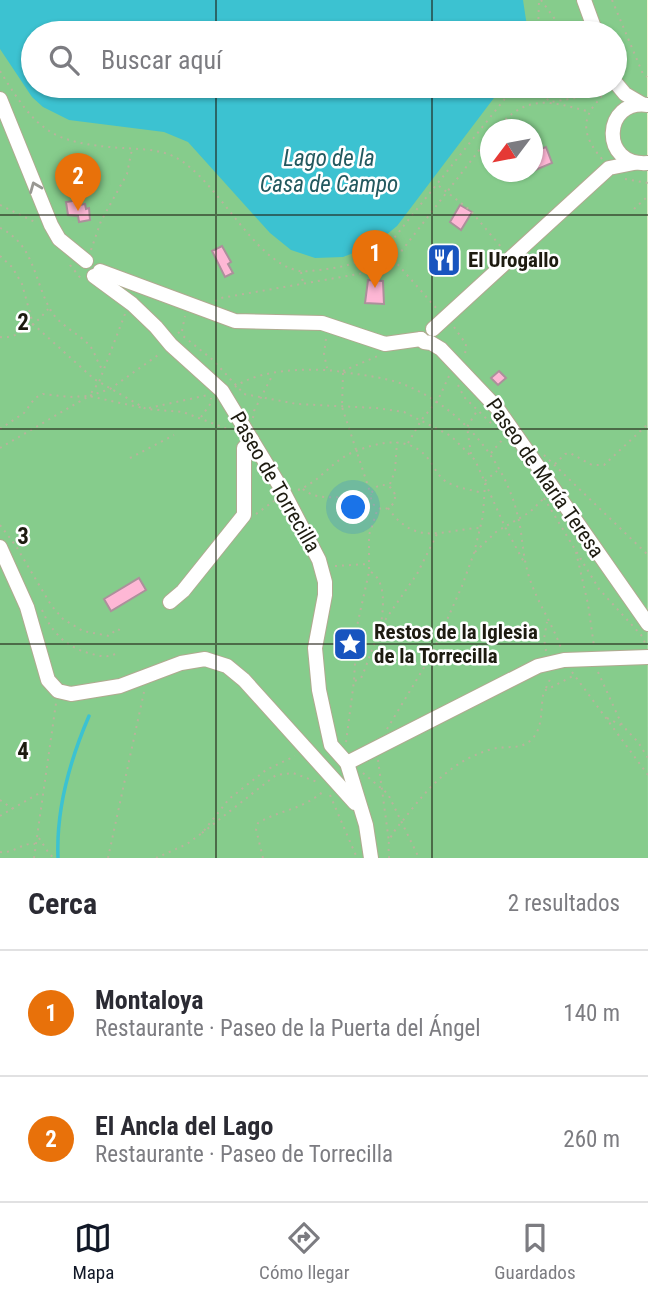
<!DOCTYPE html>
<html lang="es">
<head>
<meta charset="utf-8">
<style>
  :root { --surface:#fff; --page:#f2f2f3; --text:#2b2b33; --muted:#7c7c81; --line:#e1e1e2; --accent:#111827 }
  body { margin:0; font-family:"Roboto Condensed",sans-serif; background:var(--page); color:var(--text) }
  .compass { position:absolute; left:480px; top:119px; width:63px; height:63px; border-radius:50%; background:var(--surface); box-shadow:0 2px 5px #0004; rotate:238deg }
  .you { position:absolute; left:354px; top:508px; width:24px; height:24px; margin:-18px; border:5px solid #fff; border-radius:50%; background:#1a73e8; box-shadow:0 0 0 10px #1a73e833 }
  .badge { display:grid; place-items:center; width:46px; height:46px; border-radius:50%; background:var(--accent); color:#fff; font-size:23px; font-weight:700 }
  .pin { position:absolute; translate:-50% -58px; filter:drop-shadow(0 2px 4px #0008) }
  .pin::after { content:''; position:absolute; top:37px; width:24px; height:21px; background:inherit; clip-path:polygon(0 0,100% 0,50% 100%) }
  .list { margin:0; padding:0; list-style:none }
  h2 { display:flex; justify-content:space-between; align-items:center; height:91px; margin:0; padding:0 28px; font-size:30px }
  h2 small { font-size:23px; font-weight:400; color:var(--muted) }
  .list li { display:grid; grid-template-columns:46px 1fr auto; gap:21px; align-items:center; box-sizing:border-box; height:126px; padding:0 28px; border-top:2px solid var(--line) }
  .list b { display:block; font-size:26px; white-space:nowrap }
  .list p { margin:0; font-size:23px; white-space:nowrap; color:var(--muted) }
  .list em { font-size:23px; font-style:normal; color:var(--muted) }
  .icon { flex:none; width:38px; height:38px; fill:none; stroke:currentColor; stroke-width:2; stroke-linecap:round; stroke-linejoin:round }
  .map { position:relative; flex:none; width:648px; height:858px; overflow:hidden }
  .search { position:absolute; background:var(--surface); box-shadow:0 2px 5px #0004; left:21px; right:21px; top:21px; height:77px; display:flex; align-items:center; gap:18px; box-sizing:border-box; padding:0 24px; border-radius:38px; color:var(--muted); font-size:26px }
  .sheet { height:343px; background:var(--surface) }
  nav { display:flex; justify-content:space-around; align-items:center; box-sizing:border-box; height:98px; border-top:2px solid var(--line); background:var(--surface); font-size:19px; color:var(--muted) }
  nav a { display:grid; justify-items:center; gap:4px }
  nav .on { color:var(--accent) }
  .map>svg:first-child { display:block }
  .forest { fill:#86cc8c; fill-rule:evenodd }
  .water { fill:#3cc2d1 }
  .lines { fill:none; stroke-linecap:round; stroke-linejoin:round }
  .stream { stroke:#3cc2d1; stroke-width:3.5 }
  .building { fill:#feb7d5; stroke:#ac909b; stroke-width:2 }
  .minor-casing { stroke:#b0aa90; stroke-width:16 }
  .path { stroke:#b8b39c; stroke-width:2; stroke-dasharray:2 5; stroke-linecap:butt }
  .minor { stroke:#fff; stroke-width:14 }
  .oneway { stroke:#999893 }
  .grid { fill:none; stroke:#1d1b10; stroke-width:2; stroke-opacity:0.55 }
  .labels { text-anchor:middle; stroke-width:5; stroke-linejoin:round; paint-order:stroke }
  .poi-label { font-size:21px; font-weight:bold; fill:#1d1b10; stroke:#fff; text-anchor:start }
  .street-label { font-size:21px; fill:#1d1b10; stroke:#fff }
  .water-label { font-size:23px; font-style:italic; fill:#23595f; stroke:#fff }
  .grid-label { font-size:23px; text-anchor:middle; font-weight:bold; fill:#1d1b10; stroke:#fff; stroke-width:5; stroke-linejoin:round; paint-order:stroke }
</style>
</head>
<body>
<div class="map">
<svg width="648" height="858" viewBox="0 0 648 858">
  <rect width="100%" height="100%" fill="#fef7db"/>
  <!-- forest -->
  <path class="forest" d="M0,0H647L648,858H0ZM33,33H615V86H33ZM490,130H532V172H490Z"/>
  <!-- water -->
  <polygon class="water" points="0,0 523,0 528,33 33,33 33,86 503,86 397,226 374,245 343,257 315,258 291,250 270,233 188,142 164,132 69,120 43,107 32,97 0,49"/>
  <g class="lines">
    <!-- stream -->
    <path class="stream" d="M58,858C56,809 70,760 89,716"/>
  </g>
  <!-- building -->
  <g class="building">
    <polygon points="546,147 552,163 533,171 533,157 537,155 535,151"/>
    <polygon points="79,200 79,205 85,204 86,209 89,208 90,220 79,222 78,216 68,215 66,202"/>
    <polygon points="460,205 472,212 461,230 450,222"/>
    <polygon points="222,246 231,262 228,264 233,273 225,277 212,251"/>
    <polygon points="450,248 456,266 438,271 432,253"/>
    <polygon points="368,280 383,281 384,304 365,303"/>
    <polygon points="499,371 506,378 498,385 491,378"/>
    <polygon points="139,578 146,590 111,611 104,599"/>
  </g>
  <g class="lines">
    <!-- minor casing -->
    <g class="minor-casing">
      <g id="minor">
        <polyline points="584,0 596,33"/>
        <polyline points="615,82 625,94 642,104"/>
        <polyline points="0,99 51,225 59,239 86,261"/>
        <path d="M648,105C603,98 599,167 648,163"/>
        <polyline points="100,271 235,321 322,323 385,344 421,339"/>
        <polyline points="94,276 132,304 156,327 171,345 222,391 284,493 319,560 325,582 325,595 315,648 319,690 331,745 347,763 366,825 371,858"/>
        <polyline points="433,329 609,168 634,163"/>
        <polyline points="421,339 424,342 431,343 441,349 497,408 648,624"/>
        <polyline points="0,547 27,607 48,680 58,691 71,694 120,686 181,663 205,659 227,666 244,680 355,803"/>
        <polyline points="170,602 183,591 244,515 244,448 252,440"/>
        <polyline points="347,763 538,666 564,660 648,657"/>
      </g>
    </g>
    <!-- path -->
    <g class="path">
      <polyline points="541,0 565,33"/>
      <polyline points="612,0 643,74 647,77"/>
      <polyline points="538,33 539,0"/>
      <path d="M0,71C37,131 50,143 122,148C139,149 159,149 175,157C219,180 253,263 300,271C308,272 318,270 327,269C351,266 370,259 390,243L515,86"/>
      <polyline points="530,86 551,102 581,97 600,86"/>
      <path d="M496,130C526,93 550,101 590,112"/>
      <path d="M602,159C589,144 579,126 593,107C598,100 603,97 604,87"/>
      <polyline points="625,179 648,183"/>
      <polyline points="439,186 470,210 502,248"/>
      <polyline points="0,205 37,223"/>
      <polyline points="634,209 648,196"/>
      <path d="M0,228C34,244 34,280 50,309C59,326 79,333 90,346C96,354 97,363 103,370"/>
      <polyline points="91,250 101,221 127,174 132,149"/>
      <polyline points="0,256 12,267 22,284 33,324 94,379 146,409 183,412 230,430"/>
      <polyline points="393,259 438,310"/>
      <polyline points="70,265 82,280"/>
      <polyline points="301,272 303,283"/>
      <polyline points="215,301 221,298 370,272 386,265 400,253 490,136"/>
      <polyline points="125,314 99,382 89,396 110,389 161,353"/>
      <polyline points="454,327 466,344 465,355"/>
      <polyline points="182,331 185,316"/>
      <polyline points="178,332 213,360 244,394 297,404 376,408 404,412 451,436 475,460 505,527 525,564"/>
      <path d="M0,337C17,340 38,322 48,309"/>
      <polyline points="326,339 324,354 327,368"/>
      <polyline points="343,371 380,355"/>
      <polyline points="343,373 342,407 371,495"/>
      <polyline points="458,385 464,397 493,425"/>
      <path d="M235,387C258,369 314,367 343,372C362,375 382,377 400,383C455,403 503,456 517,513C522,530 522,548 526,565C532,595 551,620 561,648"/>
      <polyline points="149,408 208,395"/>
      <polyline points="201,417 211,403 211,398"/>
      <polyline points="253,418 254,411 272,376"/>
      <polyline points="0,429 24,413 35,398 43,394 70,397 88,396"/>
      <polyline points="408,443 422,419 438,400 449,376"/>
      <polyline points="0,448 89,396 143,408"/>
      <polyline points="491,453 503,439"/>
      <polyline points="471,454 467,427 477,411"/>
      <polyline points="544,455 648,555"/>
      <polyline points="130,458 174,435"/>
      <polyline points="555,464 565,454 570,453 592,465 604,465 648,424"/>
      <polyline points="485,481 497,471"/>
      <polyline points="390,484 395,471 397,442"/>
      <circle cx="383" cy="497" r="12"/>
      <path d="M303,489C318,503 350,495 369,496"/>
      <path d="M298,490C320,482 333,459 356,451C382,441 411,435 430,461C435,468 439,478 447,482C457,488 472,490 483,493"/>
      <polyline points="544,498 599,589 642,636 646,645"/>
      <path d="M388,508C415,547 442,530 479,528"/>
      <polyline points="256,514 274,501"/>
      <polyline points="0,525 16,546 51,605 63,619 83,631 109,636 117,629 122,631"/>
      <polyline points="475,552 496,532 530,512 544,498"/>
      <polyline points="576,552 588,604 594,646"/>
      <polyline points="335,566 368,564"/>
      <path d="M371,572C387,582 383,609 381,625"/>
      <path d="M42,610C52,633 67,648 92,654C101,656 107,658 115,654"/>
      <polyline points="546,651 544,639 547,622"/>
      <polyline points="572,672 648,775"/>
      <polyline points="598,672 622,725 638,742 648,758"/>
      <polyline points="355,681 361,678 363,674 381,626 417,574 437,534"/>
      <polyline points="546,688 551,677"/>
      <polyline points="607,718 621,725"/>
      <polyline points="387,729 431,656 462,586 474,553 483,516 485,484"/>
      <polyline points="346,742 354,681 357,626 369,572 369,535 378,508"/>
      <polyline points="378,760 389,842"/>
      <polyline points="363,773 388,794 419,858"/>
      <polyline points="330,795 357,858"/>
      <polyline points="0,800 13,809"/>
      <polyline points="0,816 41,792"/>
      <polyline points="202,833 276,775 293,773 320,783"/>
      <polyline points="39,838 50,855 55,858"/>
      <path d="M0,852C13,854 23,842 35,844"/>
      <polyline points="34,858 56,703"/>
      <polyline points="108,858 144,692"/>
      <polyline points="156,858 187,844 202,833 229,799 266,770 295,756"/>
      <path d="M263,858L256,829L258,823C281,809 301,811 325,790"/>
      <path d="M389,858C389,853 388,846 389,842C391,834 399,825 404,819C429,787 451,761 492,749C506,745 522,751 533,738C544,725 540,706 544,691L573,676"/>
    </g>
    <!-- minor -->
    <use href="#minor" class="minor"/>
  </g>
  <!-- one-way arrows -->
  <defs><path id="oneway-chevron" d="M-2-3.5L2.5 0L-2 3.5" fill="none" stroke-width="1.6" stroke-linecap="round" stroke-linejoin="round" transform="scale(1.75)"/></defs>
  <use class="oneway" href="#oneway-chevron" transform="translate(35 187) rotate(-112)"/>
  <!-- grid -->
  <path class="grid" d="M216,0V33M432,0V33M216,86V858M432,86V858M0,215H648M0,429H648M0,644H648"/>
  <!-- icons -->
  <defs>
    <g id="restaurant-square" transform="scale(1.75)"><rect x="-9" y="-9" width="18" height="18" rx="4" fill="#1854bf" stroke="#fff"/><path d="M-5-6h1v4h1v-4h1v4h1v-4h1v5L-1.5 .5V6h-2V.5L-5-1ZM5-6V6H3V1.5H1.5Q1.5-4 5-6Z" fill="#fff"/></g>
    <g id="sight-square" transform="scale(1.75)"><rect x="-9" y="-9" width="18" height="18" rx="4" fill="#1854bf" stroke="#fff"/><path d="M0-6L1.8-2.2L6-1.7L2.9 1.2L3.7 5.4L0 3.3L-3.7 5.4L-2.9 1.2L-6-1.7L-1.8-2.2Z" fill="#fff"/></g>
  </defs>
  <g fill-rule="evenodd">
    <use href="#restaurant-square" x="444" y="260"/>
    <use href="#sight-square" x="350" y="644"/>
  </g>
  <g class="labels">
    <!-- poi labels -->
    <g class="poi-label">
      <text x="468" y="267">El Urogallo</text>
      <text x="374" y="639">Restos de la Iglesia<tspan x="374" dy="24">de la Torrecilla</tspan></text>
    </g>
    <!-- street labels -->
    <g class="street-label">
      <text transform="translate(545 478) rotate(55)" y="7">Paseo de María Teresa</text>
      <text transform="translate(275 482) rotate(60)" y="7">Paseo de Torrecilla</text>
    </g>
    <!-- water labels -->
    <g class="water-label">
      <text x="329" y="166">Lago de la<tspan x="329" dy="26">Casa de Campo</tspan></text>
    </g>
  </g>
  <g class="grid-label">
    <text x="23" y="330">2</text>
    <text x="23" y="544">3</text>
    <text x="23" y="759">4</text>
  </g>
</svg>
<svg class="compass" viewBox="-18 -18 36 36"><path d="M0-13l5 13h-10z" fill="#e53935"/><path d="M0 13l5-13h-10z" fill="#7c7c81"/></svg>
<div class="you"></div>
<div class="pin badge" style="left:375px;top:288px;background:#e8710a">1</div>
<div class="pin badge" style="left:78px;top:211px;background:#e8710a">2</div>
<div class="search"><svg class="icon" aria-label="search" viewBox="0 0 24 24"><circle cx="10" cy="10" r="6"/><path d="M15 15l6 6"/></svg>Buscar aquí</div>
</div>
<section class="sheet">
<h2>Cerca<small>2 resultados</small></h2>
<ul class="list">
<li><span class="badge" style="background:#e8710a">1</span><div><b>Montaloya</b><p>Restaurante · Paseo de la Puerta del Ángel</p></div><em>140 m</em></li>
<li><span class="badge" style="background:#e8710a">2</span><div><b>El Ancla del Lago</b><p>Restaurante · Paseo de Torrecilla</p></div><em>260 m</em></li>
</ul>
</section>
<nav>
<a class="on"><svg class="icon" aria-label="map" viewBox="0 0 24 24"><path d="M3 6l6-2 6 2 6-2v14l-6 2-6-2-6 2zM9 4v14M15 6v14"/></svg>Mapa</a>
<a><svg class="icon" aria-label="directions" viewBox="0 0 24 24"><path d="M12 3l9 9-9 9-9-9zM9 14v-3h6M13 9l2 2-2 2"/></svg>Cómo llegar</a>
<a><svg class="icon" aria-label="saved" viewBox="0 0 24 24"><path d="M7 4h10v16l-5-4-5 4z"/></svg>Guardados</a>
</nav>
</body>
</html>
